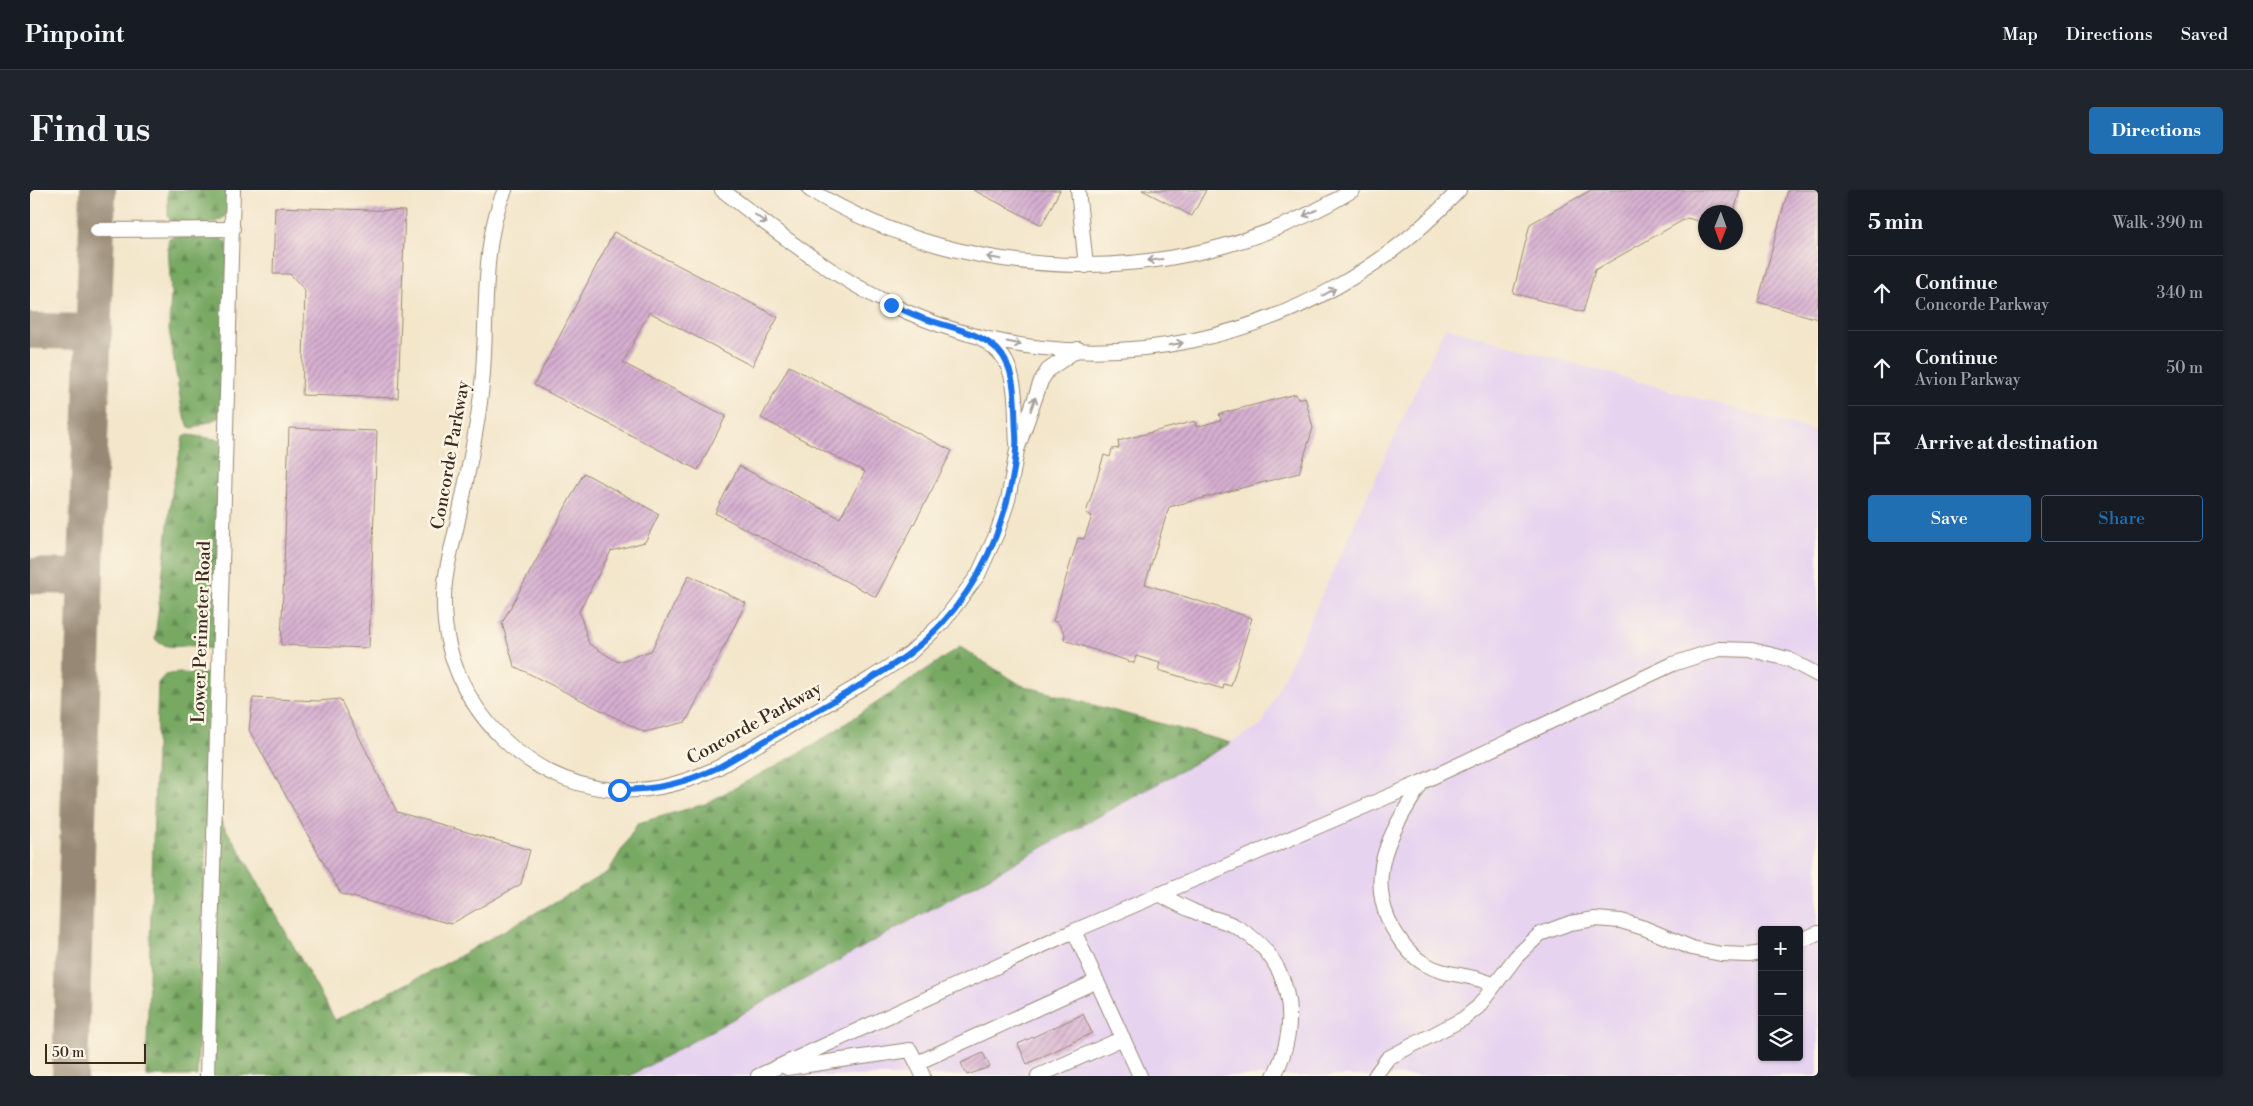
<!DOCTYPE html>
<html lang="en">
<head>
<meta charset="utf-8">
<style>
  :root { --surface:#171b24; --page:#20242c; --text:#f1f3f6; --muted:#9ea1a6; --line:#363941; --accent:#1f6fb2 }
  body { margin:0; font-family:"Libre Bodoni",serif; background:var(--page); color:var(--text) }
  .controls { position:absolute; right:15px; bottom:15px; display:grid; overflow:hidden; border-radius:5px; box-shadow:0 1px 4px #0004 }
  .controls button { width:45px; height:45px; display:grid; place-items:center; padding:0; border:0; border-bottom:1px solid var(--line); background:var(--surface); color:var(--text); font:25px sans-serif }
  .compass { position:absolute; left:1668px; top:15px; width:45px; height:45px; border-radius:50%; background:var(--surface); box-shadow:0 1px 4px #0004; rotate:181deg }
  .scale { position:absolute; left:15px; bottom:12px; width:101px; box-sizing:border-box; padding-left:5px; border:2px solid #3b2a1e; border-top:0; font-size:14px; line-height:18px; white-space:nowrap; color:#3b2a1e; -webkit-text-stroke:4px #fcf5e5; paint-order:stroke }
  .stop { position:absolute; width:15px; height:15px; margin:-11px; border:4px solid #1a73e8; border-radius:50%; background:#fff }
  .stop.end { background:#1a73e8; border-color:#fff; box-shadow:0 1px 5px #0008 }
  .list { margin:0; padding:0; list-style:none }
  h2 { display:flex; justify-content:space-between; align-items:center; height:65px; margin:0; padding:0 20px; font-size:21px }
  h2 small { font-size:16px; font-weight:400; color:var(--muted) }
  .list li { display:grid; grid-template-columns:32px 1fr auto; gap:15px; align-items:center; box-sizing:border-box; height:75px; padding:0 20px; border-top:1px solid var(--line) }
  .list b { display:block; font-size:19px; white-space:nowrap }
  .list p { margin:0; font-size:16px; white-space:nowrap; color:var(--muted) }
  .list em { font-size:16px; font-style:normal; color:var(--muted) }
  .actions { display:flex; gap:10px; padding:15px 20px }
  .actions a { flex:1; padding:11px 0; border:1px solid var(--accent); border-radius:5px; text-align:center; font-size:18px; color:var(--accent) }
  .actions .main { background:var(--accent); color:#fff }
  .icon { flex:none; width:28px; height:28px; fill:none; stroke:currentColor; stroke-width:2; stroke-linecap:round; stroke-linejoin:round }
  .map { position:relative; flex:none; width:1788px; height:886px; overflow:hidden; border-radius:5px }
  header { display:flex; align-items:center; gap:30px; box-sizing:border-box; height:70px; padding:0 25px; background:var(--surface); border-bottom:1px solid var(--line) }
  header strong { font-size:24px }
  nav { display:flex; gap:28px; margin-inline-start:auto; font-size:18px }
  .intro { display:flex; align-items:center; justify-content:space-between; box-sizing:border-box; height:120px; padding:0 30px }
  h1 { margin:0; font-size:35px }
  .button { padding:12px 22px; border-radius:5px; background:var(--accent); color:#fff; font-size:18px; font-weight:700 }
  main { display:flex; gap:30px; padding:0 30px }
  aside { flex:1; background:var(--surface); border-radius:5px; box-shadow:0 1px 4px #0004 }
  .map>svg:first-child { display:block }
  .built { fill:#e6d3f0; fill-rule:evenodd }
  .forest { fill:url(#forest-firs); stroke:#5a6a41 }
  .lines { fill:none; stroke-linecap:round; stroke-linejoin:round }
  .taxiway { stroke:#978874; stroke-width:36 }
  .building { fill:url(#building-hatch) }
  .minor-casing { stroke:#978874; stroke-width:16 }
  .minor { stroke:#fff; stroke-width:14 }
  .oneway { stroke:#a79f9a }
  .route { stroke:#1a73e8; stroke-width:6 }
  .labels { text-anchor:middle; stroke-width:5; stroke-linejoin:round; paint-order:stroke }
  .street-label { font-size:18px; fill:#3b2a1e; stroke:#fcf5e5 }
</style>
</head>
<body>
<header>
<strong>Pinpoint</strong>
<nav><a>Map</a><a>Directions</a><a>Saved</a></nav>
</header>
<div class="intro"><h1>Find us</h1><a class="button">Directions</a></div>
<main>
<div class="map">
<svg width="1788" height="886" viewBox="0 0 1788 886">
  <defs>
    <pattern id="forest-firs" width="22" height="20" patternUnits="userSpaceOnUse" patternTransform="scale(1.25)"><rect width="22" height="20" fill="#78a964"/><path d="M5 1l3.5 6h-7zM16 11l3.5 6h-7z" fill="#648a52"/></pattern>
    <pattern id="building-hatch" width="6" height="6" patternUnits="userSpaceOnUse" patternTransform="scale(1.25)"><rect width="6" height="6" fill="#d6afd1"/><path d="M-1 1l2-2M0 6l6-6M5 7l2-2" fill="none" stroke="#af8fa9"/></pattern>
  </defs>
  <rect width="100%" height="100%" fill="#fcf5e5"/>
  <filter id="ink" filterUnits="userSpaceOnUse"><feTurbulence type="fractalNoise" baseFrequency=".02" numOctaves="2"/><feDisplacementMap in="SourceGraphic" scale="10" xChannelSelector="R" yChannelSelector="G"/><feConvolveMatrix kernelMatrix="1 2 1 2 8 2 1 2 1" color-interpolation-filters="sRGB"/></filter>
  <filter id="wash" filterUnits="userSpaceOnUse"><feTurbulence type="fractalNoise" baseFrequency=".0096" numOctaves="4" result="noise"/><feDisplacementMap in="SourceGraphic" scale="20" xChannelSelector="R" yChannelSelector="G"/><feGaussianBlur stdDeviation="1.12" result="paint"/><feColorMatrix in="noise" values="0 0 0 0 0 0 0 0 0 0 0 0 0 0 0 0 0 1.4 0 .05"/><feComposite in="paint" operator="in"/></filter>
  <g filter="url(#wash)">
    <rect width="100%" height="100%" fill="#f3e6cb"/>
    <!-- built -->
    <path class="built" d="M1415,137L1788,242V886H600L1232,535ZM1732,740H1769V867H1732Z"/>
    <!-- forest -->
    <g class="forest">
      <path d="M138,0H198L197,24C183,40 161,34 142,33L138,26Z"/>
      <polygon points="145,46 192,48 198,54 190,227 164,238 159,237 152,220 139,139 141,104 138,55 139,48"/>
      <path d="M159,245L191,250L185,459C178,459 173,457 166,456C150,454 138,462 125,449L142,301L153,247Z"/>
      <polygon points="930,457 991,495 1201,553 600,886 177,886 184,621 212,664 305,830 406,779 578,682 608,633 675,614 782,556"/>
      <polygon points="147,483 178,484 182,489 167,886 116,886 128,493 135,485"/>
    </g>
    <g class="lines">
      <!-- taxiway -->
      <g class="taxiway">
        <polyline points="0,141 64,142"/>
        <polyline points="0,386 56,387"/>
        <polyline points="40,886 68,0"/>
      </g>
    </g>
    <g id="blocks">
      <!-- building -->
      <g class="building">
        <polygon points="943,0 1030,0 1012,35"/>
        <polygon points="1112,0 1176,0 1162,26"/>
        <polygon points="1561,0 1710,0 1704,22 1676,22 1676,33 1657,28 1565,80 1553,122 1483,103 1500,34"/>
        <polygon points="1758,0 1788,0 1788,129 1728,112"/>
        <polygon points="245,17 375,21 368,208 272,205 275,100 260,84 243,84"/>
        <polygon points="584,42 748,127 722,176 619,122 593,173 696,226 668,280 504,195"/>
        <polygon points="759,176 922,261 846,407 685,323 709,276 810,328 835,282 731,228"/>
        <polygon points="1266,204 1268,209 1275,207 1283,238 1269,283 1139,317 1115,394 1222,428 1201,496 1194,494 1193,499 1128,480 1130,473 1106,466 1104,473 1034,450 1035,444 1028,433 1023,431 1048,348 1054,349 1062,326 1056,323 1074,265 1080,267 1082,259 1089,258 1088,251 1165,231 1166,237 1191,230 1189,224"/>
        <polygon points="259,238 347,241 339,458 251,455"/>
        <polygon points="554,283 629,324 615,352 581,361 549,421 559,454 588,472 621,461 659,385 716,413 656,532 614,542 484,476 472,433"/>
        <polygon points="223,508 289,511 310,509 367,622 500,660 491,694 421,734 311,704 219,540"/>
        <polygon points="1053,824 1062,843 997,874 988,854"/>
        <polygon points="953,863 960,877 937,885 931,873"/>
      </g>
    </g>
  </g>
  <g filter="url(#ink)">
    <use href="#blocks" fill-opacity="0" stroke="#978874" stroke-width="1"/>
    <g class="lines">
      <!-- minor casing -->
      <g class="minor-casing">
        <g id="minor">
          <path d="M475,0C449,56 459,142 451,204C446,248 436,292 427,335C421,361 413,388 414,415C415,517 504,607 608,600C637,598 662,590 689,577L840,489L879,464L913,432L948,385L967,343L978,310L987,260L1011,191L1018,180L1048,159"/>
          <path d="M692,0C746,41 799,84 860,114C1051,208 1287,155 1429,0"/>
          <path d="M780,0C945,99 1158,101 1323,0"/>
          <polyline points="1048,0 1056,76"/>
          <polyline points="67,40 203,39"/>
          <path d="M951,148C962,156 973,163 978,176C988,199 985,230 987,254"/>
          <path d="M1392,592C1364,638 1333,682 1362,737C1370,751 1380,766 1395,774C1416,787 1441,783 1464,795"/>
          <path d="M1129,704C1140,710 1151,716 1163,721C1176,727 1190,729 1203,735C1261,766 1273,830 1244,886"/>
          <polyline points="1044,741 1110,886"/>
          <polyline points="1769,751 1788,743"/>
          <polyline points="757,878 880,860 887,873"/>
          <polyline points="177,886 203,0"/>
          <polyline points="728,886 1044,741 1392,592 1643,474 1689,459 1722,460 1758,469 1788,485"/>
          <polyline points="893,886 887,873 1067,791"/>
          <polyline points="1008,886 1093,848"/>
          <polyline points="1345,886 1358,868 1433,829 1448,817 1486,767 1510,744 1540,733 1565,729 1591,731 1614,738 1662,758 1691,764 1719,765 1732,763"/>
        </g>
      </g>
      <!-- minor -->
      <use href="#minor" class="minor"/>
    </g>
    <!-- one-way arrows -->
    <defs><path id="oneway-shaft" d="M-6 0H5M1.5-3L5.5 0L1.5 3" fill="none" stroke-width="1.6" stroke-linecap="round" stroke-linejoin="round" transform="scale(1.25)"/></defs>
    <g class="oneway">
      <use href="#oneway-shaft" transform="translate(1280 23) rotate(155)"/>
      <use href="#oneway-shaft" transform="translate(731 29) rotate(37)"/>
      <use href="#oneway-shaft" transform="translate(964 68) rotate(-170)"/>
      <use href="#oneway-shaft" transform="translate(1125 70) rotate(173)"/>
      <use href="#oneway-shaft" transform="translate(1299 102) rotate(-28)"/>
      <use href="#oneway-shaft" transform="translate(984 153) rotate(11)"/>
      <use href="#oneway-shaft" transform="translate(1146 154) rotate(-10)"/>
      <use href="#oneway-shaft" transform="translate(1003 214) rotate(-71)"/>
    </g>
  </g>
  <g class="lines" filter="url(#ink)">
    <!-- route -->
    <path class="route" d="M589,600C627,600 655,593 689,577C726,556 763,534 800,513C826,497 855,482 880,463C925,428 957,379 973,325C981,299 988,271 986,243C984,217 988,181 968,160C948,141 918,137 892,128C882,124 871,119 861,115"/>
  </g>
  <g class="labels">
    <!-- street labels -->
    <g class="street-label">
      <text transform="translate(420 265) rotate(-80)" y="6">Concorde Parkway</text>
      <text transform="translate(171 442) rotate(-88)" y="6">Lower Perimeter Road</text>
      <text transform="translate(724 533) rotate(-29)" y="6">Concorde Parkway</text>
    </g>
  </g>
</svg>
<div class="controls">
<button>+</button>
<button>−</button>
<button><svg class="icon" aria-label="layers" viewBox="0 0 24 24"><path d="M12 4l9 5-9 5-9-5zM3 14l9 5 9-5"/></svg></button>
</div>
<svg class="compass" viewBox="-18 -18 36 36"><path d="M0-13l5 13h-10z" fill="#e53935"/><path d="M0 13l5-13h-10z" fill="#9ea1a6"/></svg>
<div class="scale">50 m</div>
<div class="stop" style="left:589px;top:600px"></div>
<div class="stop end" style="left:861px;top:115px"></div>
</div>
<aside>
<h2>5 min<small>Walk · 390 m</small></h2>
<ul class="list">
<li><svg class="icon" aria-label="ahead" viewBox="0 0 24 24"><path d="M12 20V5M6 11l6-6 6 6"/></svg><div><b>Continue</b><p>Concorde Parkway</p></div><em>340 m</em></li>
<li><svg class="icon" aria-label="ahead" viewBox="0 0 24 24"><path d="M12 20V5M6 11l6-6 6 6"/></svg><div><b>Continue</b><p>Avion Parkway</p></div><em>50 m</em></li>
<li><svg class="icon" aria-label="arrive" viewBox="0 0 24 24"><path d="M6 21V4h12l-3 4 3 4H6"/></svg><div><b>Arrive at destination</b></div></li>
</ul>
<div class="actions"><a class="main">Save</a><a>Share</a></div>
</aside>
</main>
</body>
</html>
